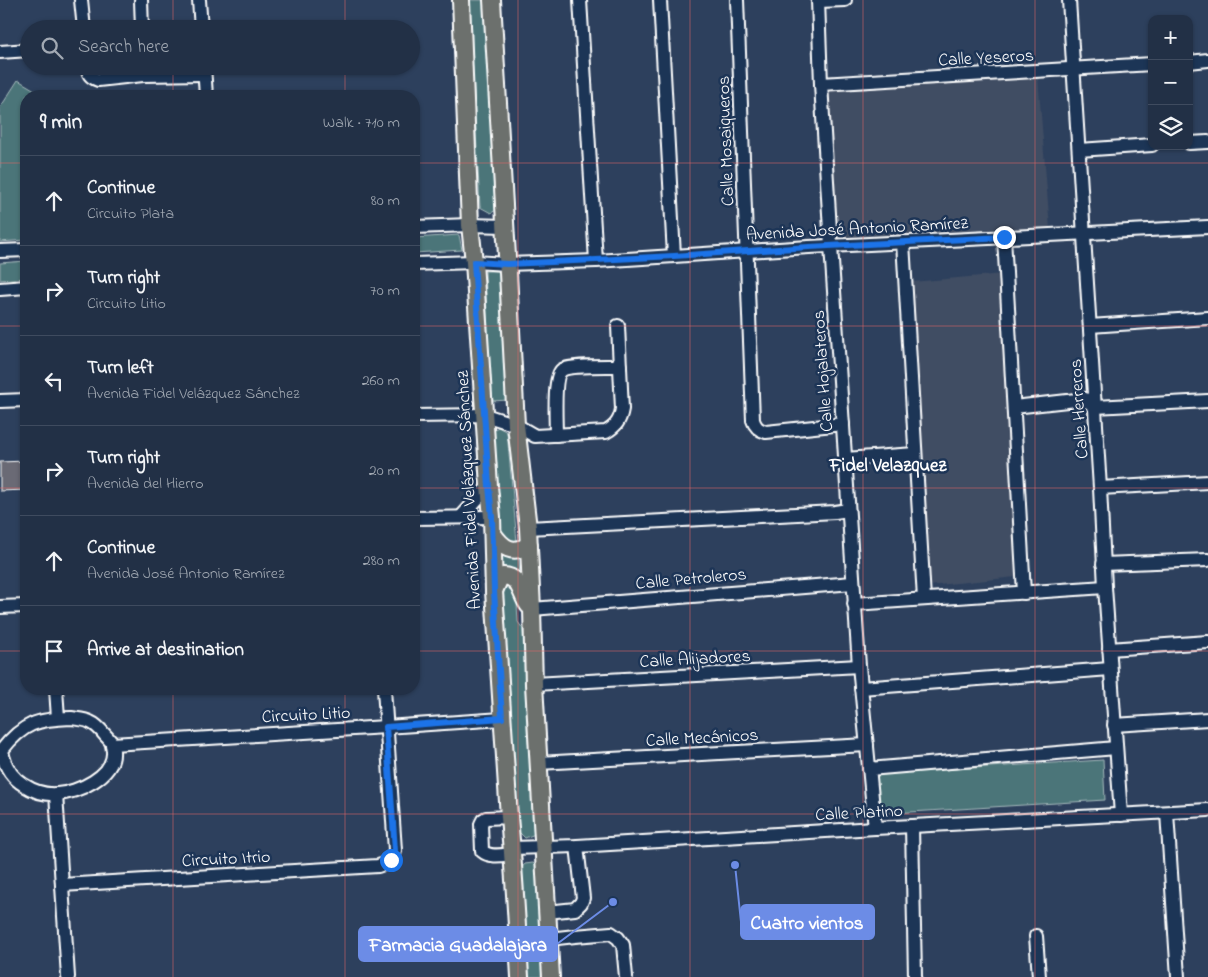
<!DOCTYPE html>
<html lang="en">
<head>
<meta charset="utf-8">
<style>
  :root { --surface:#223046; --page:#2e3c51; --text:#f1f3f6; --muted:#a2a9b3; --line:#3f4b5f }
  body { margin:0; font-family:"Indie Flower",sans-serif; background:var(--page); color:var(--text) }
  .controls { position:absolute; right:15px; top:15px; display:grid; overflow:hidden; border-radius:10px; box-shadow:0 1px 4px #0004 }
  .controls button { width:45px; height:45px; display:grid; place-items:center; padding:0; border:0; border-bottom:1px solid var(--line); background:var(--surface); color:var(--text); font:25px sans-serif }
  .stop { position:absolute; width:15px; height:15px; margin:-11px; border:4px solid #1a73e8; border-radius:50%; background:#fff }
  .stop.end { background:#1a73e8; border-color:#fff; box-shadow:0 1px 5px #0008 }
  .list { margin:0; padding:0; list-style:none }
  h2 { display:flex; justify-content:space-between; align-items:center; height:65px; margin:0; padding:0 20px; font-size:21px }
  h2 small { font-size:16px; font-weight:400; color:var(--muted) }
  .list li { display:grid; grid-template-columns:32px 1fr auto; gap:15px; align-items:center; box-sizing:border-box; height:90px; padding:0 20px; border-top:1px solid var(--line) }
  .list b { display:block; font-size:19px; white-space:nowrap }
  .list p { margin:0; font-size:16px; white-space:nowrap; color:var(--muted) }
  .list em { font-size:16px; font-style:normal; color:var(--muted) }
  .icon { flex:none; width:28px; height:28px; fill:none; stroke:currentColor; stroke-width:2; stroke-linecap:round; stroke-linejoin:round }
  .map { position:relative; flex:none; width:1208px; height:977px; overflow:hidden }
  .search { position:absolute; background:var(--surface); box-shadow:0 1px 4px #0004; left:20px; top:20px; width:400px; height:55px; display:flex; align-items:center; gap:12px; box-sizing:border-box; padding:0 18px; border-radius:28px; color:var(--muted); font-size:19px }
  .panel { position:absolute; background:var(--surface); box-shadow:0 1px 4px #0004; left:20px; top:90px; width:400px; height:605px; border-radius:20px }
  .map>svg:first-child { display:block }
  .built { fill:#404d64 }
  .green { fill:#4c7579; stroke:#a6babc }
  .building { fill:#6b6a74; stroke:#fff }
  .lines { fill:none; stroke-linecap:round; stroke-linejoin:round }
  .minor-casing { stroke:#fff; stroke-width:16 }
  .major-casing { stroke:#fff; stroke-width:20 }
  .minor { stroke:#1d3557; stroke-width:12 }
  .major { stroke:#6c706d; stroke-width:16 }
  .route { stroke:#1a73e8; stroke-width:6 }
  .grid { fill:none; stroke:#e26868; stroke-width:1; stroke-opacity:0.55 }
  .labels { text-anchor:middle; stroke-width:5; stroke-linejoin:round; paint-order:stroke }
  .street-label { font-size:18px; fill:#fff; stroke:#1d3557 }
  .neighbourhood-label { font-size:19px; font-weight:bold; fill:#fff; stroke:#1d3557 }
  .leader { fill:none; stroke:#6c8ce6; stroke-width:2 }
  .callout-dot { fill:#6c8ce6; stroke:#1d3557; stroke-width:2 }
  .callout { fill:#6c8ce6; stroke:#6c8ce6; stroke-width:2 }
  .callout-label { font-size:19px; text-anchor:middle; font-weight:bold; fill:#fff }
</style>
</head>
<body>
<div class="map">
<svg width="1208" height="977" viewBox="0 0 1208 977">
  <rect width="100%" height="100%" fill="#2d405d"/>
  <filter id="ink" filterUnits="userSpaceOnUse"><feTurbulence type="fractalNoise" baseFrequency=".02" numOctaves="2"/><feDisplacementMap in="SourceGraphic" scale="10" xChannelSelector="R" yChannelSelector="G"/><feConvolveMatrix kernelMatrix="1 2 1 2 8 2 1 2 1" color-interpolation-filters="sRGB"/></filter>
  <g filter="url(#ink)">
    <!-- built -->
    <g class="built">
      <polygon points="1038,77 1050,229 837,237 827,89"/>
      <polygon points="1003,274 1016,577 928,586 918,373 912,282"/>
    </g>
    <!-- green -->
    <g class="green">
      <polygon points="469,0 488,0 498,209 491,213 480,207"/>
      <polygon points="18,80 45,96 26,96 26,240 0,242 0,108"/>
      <polygon points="459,235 462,250 414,253 414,238"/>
      <polygon points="26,261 26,278 0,280 0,263"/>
      <polygon points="485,271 504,271 509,400 491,401"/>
      <polygon points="498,427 507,432 520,575 501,571 490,433"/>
      <polygon points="510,582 516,585 518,622 523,629 535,834 525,838 517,830 503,589"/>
      <polygon points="1103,760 1105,800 878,814 875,774"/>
      <polygon points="533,863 537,866 542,977 526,977 519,871 525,864"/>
    </g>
    <!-- building -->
    <polygon class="building" points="26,461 26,490 0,491 0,462"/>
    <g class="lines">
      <!-- minor casing -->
      <g class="minor-casing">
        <g id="minor">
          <polyline points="81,0 84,29"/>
          <polyline points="141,0 142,29"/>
          <polyline points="199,0 201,29"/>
          <polyline points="580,0 596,261"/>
          <polyline points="660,0 674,256"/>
          <path d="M737,0L753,420C755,427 759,430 766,432L843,424"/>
          <polyline points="818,0 821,84 831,246 859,666 875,828"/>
          <polyline points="1069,0 1100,488 1105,587 1121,815"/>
          <polyline points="818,1 845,0"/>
          <polyline points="0,52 29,50"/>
          <polyline points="1189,62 1208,60"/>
          <path d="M87,66C88,74 90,77 98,80L143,75L204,74"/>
          <polyline points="204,66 206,96"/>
          <polyline points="821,84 1152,64"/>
          <polyline points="1189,143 1208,142"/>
          <polyline points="1079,150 1152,145"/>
          <polyline points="414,227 470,225 505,226"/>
          <polyline points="1004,237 1024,593"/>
          <polyline points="903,242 924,599"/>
          <polyline points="0,251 26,250"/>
          <polyline points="414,264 474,262 507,264 596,261 674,256 809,247 1208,227"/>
          <polyline points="0,289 26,287"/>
          <polyline points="1090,326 1208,318"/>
          <polyline points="0,401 26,400"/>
          <polyline points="1014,407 1085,399 1095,407 1208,401"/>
          <path d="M414,416L485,415L516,425L535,436L606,432C616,426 620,421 622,409L618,326"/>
          <path d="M556,435C556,423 553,376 562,370C569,365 609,366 620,366"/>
          <polyline points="845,459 915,454"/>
          <polyline points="1100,488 1208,482"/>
          <polyline points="461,517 489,486"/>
          <polyline points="414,518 492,517"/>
          <polyline points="528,528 835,512 848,510"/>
          <polyline points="1103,564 1208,560"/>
          <polyline points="854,604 1105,587"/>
          <polyline points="0,607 26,606"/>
          <polyline points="532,609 853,583"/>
          <polyline points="1109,649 1208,642"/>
          <polyline points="534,684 859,666"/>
          <polyline points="861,688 1110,669"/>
          <polyline points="56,689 58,718"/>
          <path d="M71,718C77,719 85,719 90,722C95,724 101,730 105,735C107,737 111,741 112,744C112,744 113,751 113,751C115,776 77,793 57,794C45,795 33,791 24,785C11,777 4,765 2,750C23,723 38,719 71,718Z"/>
          <polyline points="1114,725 1208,719"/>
          <polyline points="112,744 386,727 502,719"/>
          <polyline points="538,763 867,745"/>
          <polyline points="869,769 1116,748"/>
          <polyline points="56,794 68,977"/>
          <polyline points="1167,813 1178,977"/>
          <path d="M509,817L486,818L483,820L481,824L482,851C490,858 503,855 512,854"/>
          <polyline points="912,826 915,977"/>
          <polyline points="512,848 577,846 875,828 1208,810"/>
          <path d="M62,885L378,866C387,863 393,860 395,850L384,689"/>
          <polyline points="547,912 575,909 581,903 583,898 577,846"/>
          <polyline points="1036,936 1039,977"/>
          <polyline points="549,939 575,936 611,933 618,938 623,945 626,977"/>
        </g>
      </g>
      <!-- major casing -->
      <g class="major-casing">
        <g id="major">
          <path d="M461,0L470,225L474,262L489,486L492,517L494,591L509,817C514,870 517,923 520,977"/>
          <polyline points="492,0 508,273 516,425 528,528 532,609 534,684 551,977"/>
          <path d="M493,534C503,548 512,555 529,545"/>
          <path d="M494,591L499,580L503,576C521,576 520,595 529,606"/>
        </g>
      </g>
      <!-- minor -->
      <use href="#minor" class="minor"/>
      <!-- major -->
      <use href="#major" class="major"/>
    </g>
  </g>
  <g class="lines" filter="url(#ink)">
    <!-- route -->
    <polyline class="route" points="391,860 394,856 395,850 386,727 502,718 494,591 492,517 489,486 474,262 507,264 596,260 674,256 809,247 1004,237"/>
  </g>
  <!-- grid -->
  <path class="grid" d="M173,0V29M345,0V29M518,0V977M690,0V977M863,0V977M1035,0V977M173,66V96M345,66V96M0,163H26M414,163H1208M0,326H26M414,326H1208M0,488H26M414,488H1208M0,651H26M414,651H1208M173,689V977M345,689V977M0,814H1208"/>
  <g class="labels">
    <!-- street labels -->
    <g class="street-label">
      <text transform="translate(986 57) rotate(-3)" y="6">Calle Yeseros</text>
      <text transform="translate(725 141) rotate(-92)" y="6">Calle Mosaiqueros</text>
      <text transform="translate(857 228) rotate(-3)" y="6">Avenida José Antonio Ramírez</text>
      <text transform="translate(822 371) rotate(-94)" y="6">Calle Hojalateros</text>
      <text transform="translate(1078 409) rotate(-94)" y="6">Calle Herreros</text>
      <text transform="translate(468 490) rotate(-93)" y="6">Avenida Fidel Velázquez Sánchez</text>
      <text transform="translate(691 578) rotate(-5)" y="6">Calle Petroleros</text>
      <text transform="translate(695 658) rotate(-3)" y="6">Calle Alijadores</text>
      <text transform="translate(306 714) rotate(-3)" y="6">Circuito Litio</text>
      <text transform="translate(702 737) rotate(-3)" y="6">Calle Mecánicos</text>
      <text transform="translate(859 812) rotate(-3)" y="6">Calle Platino</text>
      <text transform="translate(226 858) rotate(-3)" y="6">Circuito Itrio</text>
    </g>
    <!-- neighbourhood labels -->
    <g class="neighbourhood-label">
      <text x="888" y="471">Fidel Velazquez</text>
    </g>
  </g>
  <!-- callouts -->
  <path class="leader" d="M735 865L741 922M613 902L557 944"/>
  <g class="callout-dot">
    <circle cx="735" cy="865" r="5"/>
    <circle cx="613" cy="902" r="5"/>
  </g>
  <g class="callout">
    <rect x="741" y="905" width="133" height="34" rx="5"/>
    <rect x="359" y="927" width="198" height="34" rx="5"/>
  </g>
  <g class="callout-label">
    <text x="807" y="929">Cuatro vientos</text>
    <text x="458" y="951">Farmacia Guadalajara</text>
  </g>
</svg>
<div class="controls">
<button>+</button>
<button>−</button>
<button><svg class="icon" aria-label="layers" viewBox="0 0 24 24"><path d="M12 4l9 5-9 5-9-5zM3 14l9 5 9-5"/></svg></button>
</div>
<div class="stop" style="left:391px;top:860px"></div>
<div class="stop end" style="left:1004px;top:237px"></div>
<div class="search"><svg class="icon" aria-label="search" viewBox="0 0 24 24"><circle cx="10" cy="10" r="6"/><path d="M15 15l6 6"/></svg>Search here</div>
<section class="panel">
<h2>9 min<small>Walk · 710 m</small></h2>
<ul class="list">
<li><svg class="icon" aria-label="ahead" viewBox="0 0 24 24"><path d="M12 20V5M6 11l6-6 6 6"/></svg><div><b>Continue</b><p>Circuito Plata</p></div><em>80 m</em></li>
<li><svg class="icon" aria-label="right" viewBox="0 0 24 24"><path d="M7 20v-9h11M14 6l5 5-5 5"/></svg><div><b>Turn right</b><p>Circuito Litio</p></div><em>70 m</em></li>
<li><svg class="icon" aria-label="left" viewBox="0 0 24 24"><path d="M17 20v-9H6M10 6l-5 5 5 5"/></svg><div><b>Turn left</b><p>Avenida Fidel Velázquez Sánchez</p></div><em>260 m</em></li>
<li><svg class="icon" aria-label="right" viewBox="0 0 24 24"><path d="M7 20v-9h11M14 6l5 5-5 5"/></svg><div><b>Turn right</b><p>Avenida del Hierro</p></div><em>20 m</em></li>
<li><svg class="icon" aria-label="ahead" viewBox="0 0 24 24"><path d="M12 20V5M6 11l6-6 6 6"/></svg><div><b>Continue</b><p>Avenida José Antonio Ramírez</p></div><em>280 m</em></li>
<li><svg class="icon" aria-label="arrive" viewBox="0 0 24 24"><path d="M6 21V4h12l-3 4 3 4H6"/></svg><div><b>Arrive at destination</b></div></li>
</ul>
</section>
</div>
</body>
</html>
